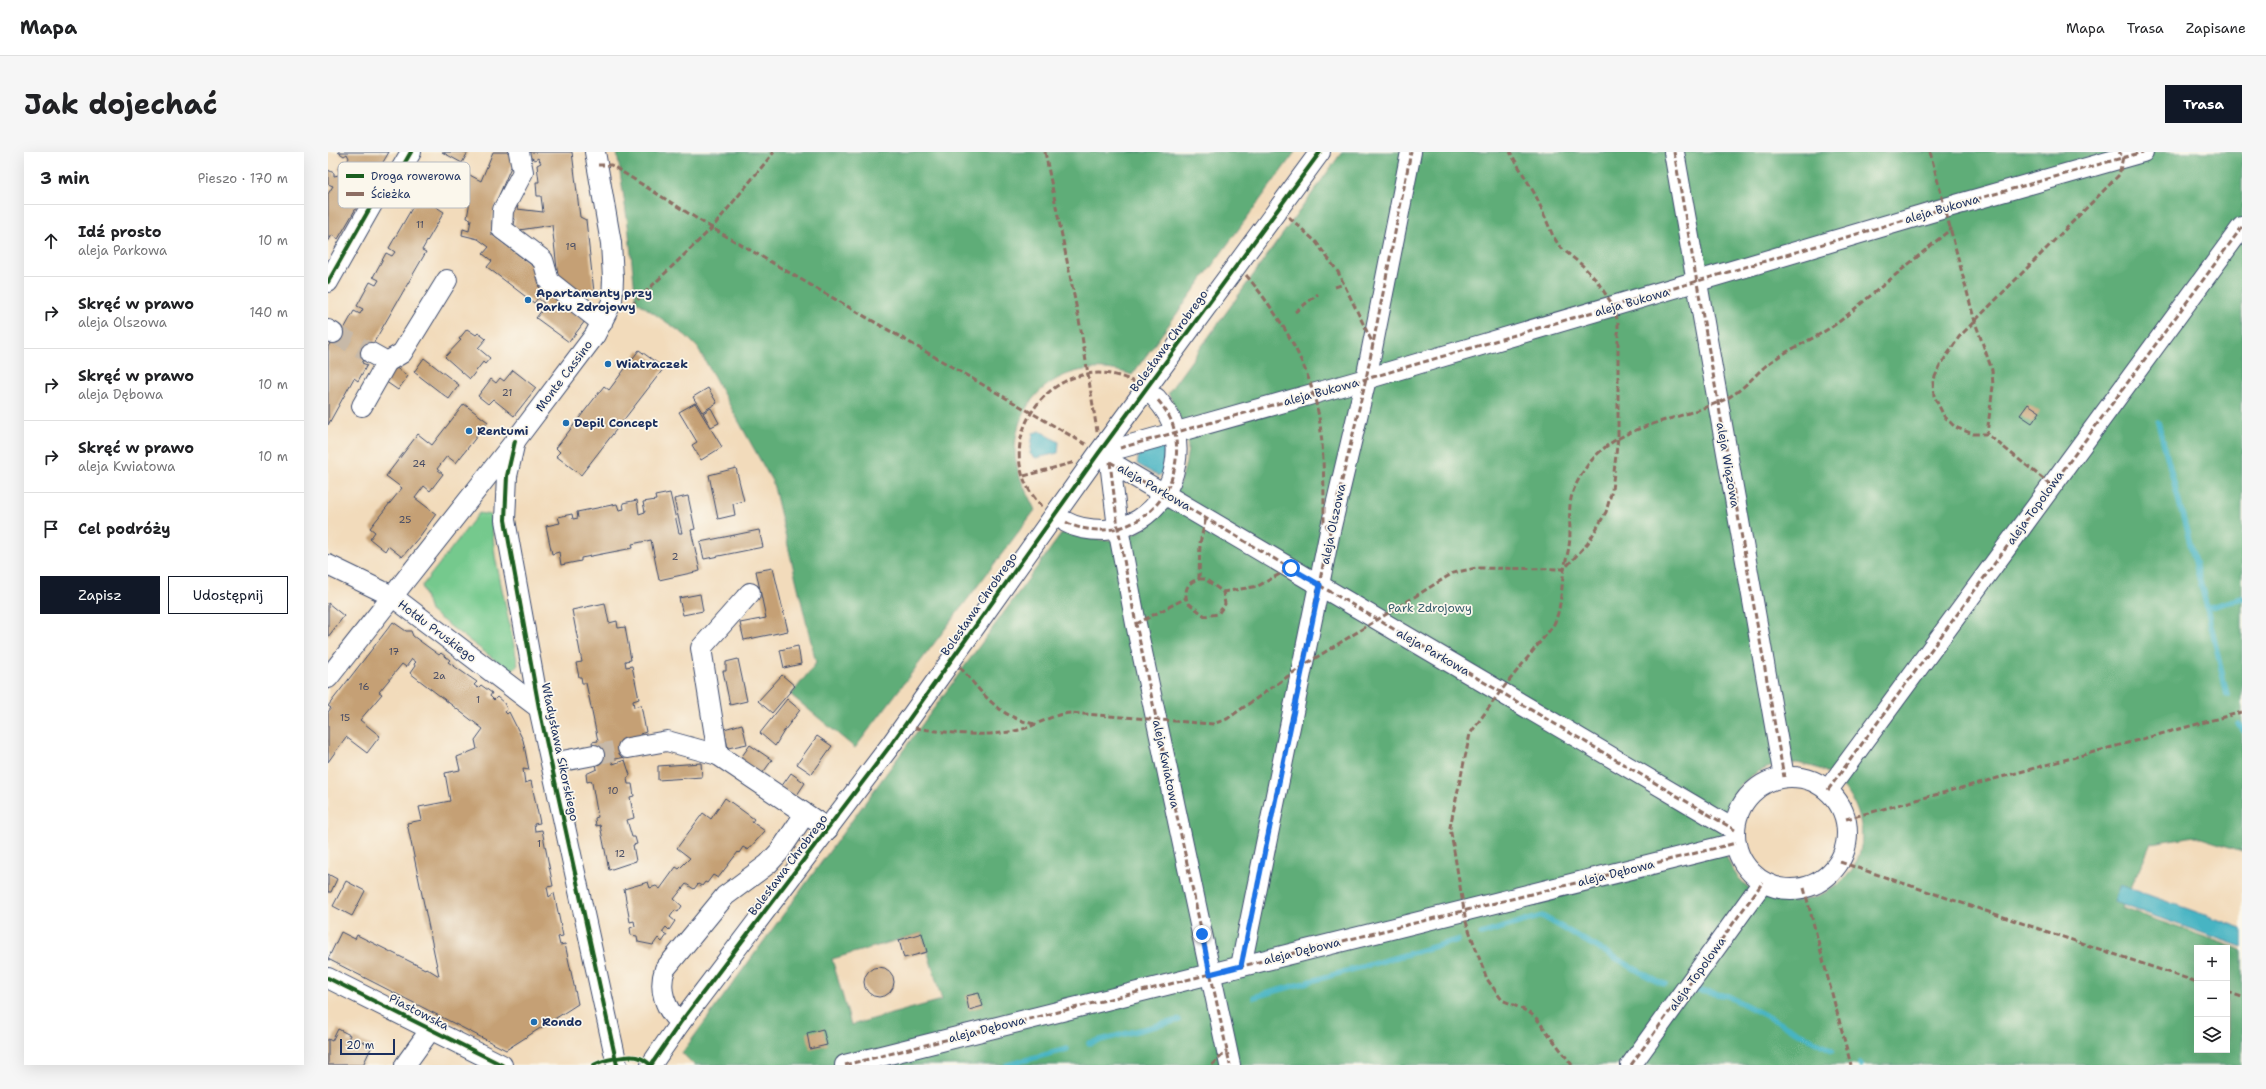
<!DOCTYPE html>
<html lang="pl">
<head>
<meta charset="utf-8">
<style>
  :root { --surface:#fff; --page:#f6f6f6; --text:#202124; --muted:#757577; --line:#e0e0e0; --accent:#111827 }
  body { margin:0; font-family:"Shantell Sans",sans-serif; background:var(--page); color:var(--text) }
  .controls { position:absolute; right:12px; bottom:12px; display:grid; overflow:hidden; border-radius:0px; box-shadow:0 4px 16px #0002 }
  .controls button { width:36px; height:36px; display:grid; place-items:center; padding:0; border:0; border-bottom:1px solid var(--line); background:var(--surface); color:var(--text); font:20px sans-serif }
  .scale { position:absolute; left:12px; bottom:10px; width:55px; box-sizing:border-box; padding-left:4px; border:2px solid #1b2f5e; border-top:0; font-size:11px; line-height:14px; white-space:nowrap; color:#1b2f5e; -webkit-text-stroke:3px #fbf7ec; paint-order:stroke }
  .stop { position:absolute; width:12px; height:12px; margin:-9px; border:3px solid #1a73e8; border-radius:50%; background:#fff }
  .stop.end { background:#1a73e8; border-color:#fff; box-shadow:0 1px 4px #0008 }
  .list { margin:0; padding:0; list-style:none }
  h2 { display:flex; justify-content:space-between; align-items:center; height:52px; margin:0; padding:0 16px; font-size:17px }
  h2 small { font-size:13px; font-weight:400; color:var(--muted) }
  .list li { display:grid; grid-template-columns:26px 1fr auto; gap:12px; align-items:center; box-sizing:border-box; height:72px; padding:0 16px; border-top:1px solid var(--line) }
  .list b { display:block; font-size:15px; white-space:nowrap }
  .list p { margin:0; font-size:13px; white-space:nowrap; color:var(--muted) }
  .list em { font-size:13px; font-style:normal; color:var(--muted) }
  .actions { display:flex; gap:8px; padding:12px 16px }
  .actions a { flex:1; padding:9px 0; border:1px solid var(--accent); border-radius:0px; text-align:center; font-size:14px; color:var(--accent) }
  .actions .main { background:var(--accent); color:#fff }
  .icon { flex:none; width:22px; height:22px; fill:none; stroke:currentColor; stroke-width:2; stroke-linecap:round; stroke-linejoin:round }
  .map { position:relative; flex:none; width:1914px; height:913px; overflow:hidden; border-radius:0px }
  header { display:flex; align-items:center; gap:24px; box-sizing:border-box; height:56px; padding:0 20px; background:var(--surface); border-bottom:1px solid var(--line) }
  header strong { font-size:19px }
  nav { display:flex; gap:22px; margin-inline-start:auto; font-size:14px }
  .intro { display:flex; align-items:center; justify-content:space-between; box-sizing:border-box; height:96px; padding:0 24px }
  h1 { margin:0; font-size:28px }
  .button { padding:10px 18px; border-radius:0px; background:var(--accent); color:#fff; font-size:14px; font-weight:700 }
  main { display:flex; gap:24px; padding:0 24px }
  aside { flex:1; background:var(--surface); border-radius:0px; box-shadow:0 4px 16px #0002 }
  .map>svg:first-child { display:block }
  .green { fill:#74c98d; stroke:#487c76 }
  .forest { fill:#5fad78; stroke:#3d6e6b; fill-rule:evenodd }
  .water { fill:#47b4c3; stroke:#317290 }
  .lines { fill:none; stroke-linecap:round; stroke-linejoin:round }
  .stream { stroke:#47b4c3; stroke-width:5.5 }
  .building { fill:#c5a074 }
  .minor-tunnel { stroke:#c7b9a8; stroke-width:20; stroke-dasharray:20 10; stroke-linecap:butt }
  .minor-casing { stroke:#3b496c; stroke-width:22 }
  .minor { stroke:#fff; stroke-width:20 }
  .quiet { stroke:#8d6e63; stroke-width:3; stroke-dasharray:6 3; stroke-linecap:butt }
  .cycleway-casing { stroke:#fbf7ec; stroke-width:6 }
  .cycleway { stroke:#1b5e20; stroke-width:4 }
  .route { stroke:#1a73e8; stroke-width:5 }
  .poi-dot { fill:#1f6fb2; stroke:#fbf7ec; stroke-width:1.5 }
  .labels { text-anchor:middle; stroke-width:3.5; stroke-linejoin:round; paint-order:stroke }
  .number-label { font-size:10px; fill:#464b64 }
  .street-label { font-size:12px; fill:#1b2f5e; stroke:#fbf7ec }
  .poi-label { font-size:12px; font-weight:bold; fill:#1b2f5e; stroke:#fbf7ec; text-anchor:start }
  .park-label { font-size:12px; fill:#365d6c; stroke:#fbf7ec }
  .key { fill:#fbf7ec; stroke:#b8bbc1; stroke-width:1 }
  .key-label { font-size:11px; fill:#1b2f5e }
</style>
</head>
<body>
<header>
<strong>Mapa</strong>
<nav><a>Mapa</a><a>Trasa</a><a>Zapisane</a></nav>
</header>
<div class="intro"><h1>Jak dojechać</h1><a class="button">Trasa</a></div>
<main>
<aside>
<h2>3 min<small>Pieszo · 170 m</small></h2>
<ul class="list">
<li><svg class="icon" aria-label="ahead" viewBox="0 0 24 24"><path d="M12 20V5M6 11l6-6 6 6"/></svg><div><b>Idź prosto</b><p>aleja Parkowa</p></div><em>10 m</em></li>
<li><svg class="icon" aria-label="right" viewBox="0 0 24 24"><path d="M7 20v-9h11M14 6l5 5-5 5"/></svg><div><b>Skręć w prawo</b><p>aleja Olszowa</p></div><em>140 m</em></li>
<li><svg class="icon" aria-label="right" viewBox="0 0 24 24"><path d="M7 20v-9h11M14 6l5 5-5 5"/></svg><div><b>Skręć w prawo</b><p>aleja Dębowa</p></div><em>10 m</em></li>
<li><svg class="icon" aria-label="right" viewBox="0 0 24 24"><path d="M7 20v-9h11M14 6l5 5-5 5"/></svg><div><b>Skręć w prawo</b><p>aleja Kwiatowa</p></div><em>10 m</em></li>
<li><svg class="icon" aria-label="arrive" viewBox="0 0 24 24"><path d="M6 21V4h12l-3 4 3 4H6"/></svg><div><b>Cel podróży</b></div></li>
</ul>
<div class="actions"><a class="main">Zapisz</a><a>Udostępnij</a></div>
</aside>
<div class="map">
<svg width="1914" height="913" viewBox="0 0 1914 913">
  <rect width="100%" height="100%" fill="#fbf7ec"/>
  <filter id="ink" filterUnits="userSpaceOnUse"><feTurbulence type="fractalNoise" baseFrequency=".025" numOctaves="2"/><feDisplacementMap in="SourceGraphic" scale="8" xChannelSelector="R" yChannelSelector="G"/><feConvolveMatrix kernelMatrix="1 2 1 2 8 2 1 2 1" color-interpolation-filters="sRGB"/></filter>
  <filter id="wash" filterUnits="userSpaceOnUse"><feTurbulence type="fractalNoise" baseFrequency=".012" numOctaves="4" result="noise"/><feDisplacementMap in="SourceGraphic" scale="16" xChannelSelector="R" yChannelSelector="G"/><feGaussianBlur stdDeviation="0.9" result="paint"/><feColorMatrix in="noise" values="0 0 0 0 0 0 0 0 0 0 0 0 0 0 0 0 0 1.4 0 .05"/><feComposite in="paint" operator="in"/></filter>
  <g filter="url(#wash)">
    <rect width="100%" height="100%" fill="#f2dbbb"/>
    <!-- green -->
    <polygon class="green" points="151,361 163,363 167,404 190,513 182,519 102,459 94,434"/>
    <!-- forest -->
    <g class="forest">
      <path d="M289,0H967L804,223C748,202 688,236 687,298C687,320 698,339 707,358L527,596L463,543L488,511L445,331L370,196L357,183L308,149L300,73Z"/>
      <path d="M1014,0H1914V699L1867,684L1823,691L1794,756L1914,798V913H366L354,901L734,381C750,384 766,389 782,388C822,386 851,346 858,310C858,306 860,300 860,295C857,275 849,259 840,241ZM1469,611C1482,614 1495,616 1505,625C1535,648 1546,698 1516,727C1477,764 1414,755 1397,700C1388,669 1404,631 1434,618C1446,613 1456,612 1469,611ZM594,781L614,848L523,873L504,807ZM1869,796H1899V898H1869Z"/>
    </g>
    <!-- water -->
    <g class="water">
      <polygon points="712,279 731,290 730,301 708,306 702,302 705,281"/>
      <polygon points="834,295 839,299 835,321 830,324 809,312 811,302"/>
      <polygon points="1792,733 1914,776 1914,795 1786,750"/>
    </g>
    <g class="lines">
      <!-- stream -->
      <g class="stream">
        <polyline points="1830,270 1879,456"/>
        <polyline points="1899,543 1879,456 1914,446"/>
        <polyline points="1910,572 1914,578"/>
        <polyline points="1153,782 1214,764 1330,830 1337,832"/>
        <polyline points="1366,838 1400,844 1504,898"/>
        <polyline points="926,845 1130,788"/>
        <polyline points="761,891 851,868"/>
        <polyline points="1532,912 1533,913"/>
        <polyline points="679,913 739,897"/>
      </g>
    </g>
    <g id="blocks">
      <!-- building -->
      <g class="building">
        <polygon points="10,0 61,0 10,87 4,83 0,90 0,42 5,34 0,32 0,18 6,21 6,24 11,23 13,20 10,17 15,9 19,10 21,6 19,2 16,4"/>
        <polygon points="114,0 140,0 134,11"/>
        <polygon points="165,0 182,0 185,10 167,53 164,71 165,80 162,81 218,124 210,134 257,169 241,190 208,166 218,153 210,146 206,151 159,115 164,109 155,102 161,95 150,87 134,83 135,77 141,79 143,67 139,66 142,49 125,45 138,21 153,29"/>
        <polygon points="193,0 244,0 252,65 258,68 266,140 244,141 231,134 224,73 185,79 187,67 179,65 181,52 190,54 189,57 215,60 213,44 209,44 208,30 211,30 209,13 213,11 210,6 207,8"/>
        <polygon points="91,44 116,60 94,98 98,100 34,211 39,213 30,229 26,226 0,273 0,195 11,174 16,177 26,159 32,162 35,157 29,154 42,130 48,133 51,128 45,125 58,101 64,104 67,100 61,96"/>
        <polygon points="139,177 148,183 150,181 158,187 150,196 162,206 157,212 155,210 142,227 117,205 133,188 131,187"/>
        <polygon points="311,198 336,216 253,323 228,304 232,300 228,296 276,234 281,238"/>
        <polygon points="96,206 131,233 121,247 86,220"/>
        <polygon points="64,213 80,224 70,238 54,227"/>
        <polygon points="185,218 208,236 186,264 165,247 160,252 150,244 163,227 168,231 172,226 176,229"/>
        <polygon points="380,236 389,251 374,260 365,245"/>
        <polygon points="367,251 394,295 373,308 364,293 369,290 351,260"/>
        <polygon points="136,252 160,270 128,311 119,304 109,317 115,322 102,339 96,334 87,346 108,362 92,384 74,405 60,394 57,399 42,387 47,380 42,376 74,336 58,324 90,282 104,293"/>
        <polygon points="1700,252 1712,260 1704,271 1692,263"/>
        <polygon points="383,256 391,271 383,275 375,261"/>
        <polygon points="408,316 416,349 405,352 407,363 390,367 381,323"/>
        <polygon points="342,341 351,381 354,381 346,347 360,344 367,377 363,378 372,419 331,428 323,388 304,392 305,396 253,406 253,409 233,413 231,400 224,402 218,374 232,371 230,365 244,362 245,367 250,366 249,360 289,352 291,358 296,357 295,351 309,348 311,362 317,360 315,350 328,348 327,344"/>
        <polygon points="431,378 435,395 376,407 372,390"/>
        <polygon points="445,416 460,479 416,488 412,471 438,466 428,419"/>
        <polygon points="372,442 375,459 355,463 351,446"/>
        <polygon points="0,451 16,464 0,485"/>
        <polygon points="277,451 281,471 289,469 290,476 297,475 303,508 297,509 298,515 304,514 311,547 305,549 306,555 313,553 318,580 312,582 313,588 302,604 283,608 285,612 297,608 302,623 299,627 300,632 304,632 306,644 302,645 306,666 299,668 304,685 307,685 309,692 305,693 308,709 281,718 272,673 268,674 267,666 270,665 264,631 263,629 259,630 258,622 269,617 264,590 270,589 258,531 254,531 253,525 251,525 248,511 254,510 244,458"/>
        <polygon points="65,470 78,479 83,479 85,484 111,503 113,501 122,508 120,510 149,530 146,533 150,536 153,533 164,541 162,544 166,548 169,545 176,551 179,557 177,560 179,562 181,560 195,588 201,618 195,617 197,631 203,629 212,671 206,672 207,679 214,678 225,734 219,735 221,745 226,741 235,784 230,785 232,793 237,792 250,852 178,898 0,807 13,780 27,787 29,783 97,817 98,816 111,824 79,671 94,668 91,655 122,649 117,621 132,618 129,605 149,597 147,588 155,577 82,521 87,514 86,512 88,510 84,507 78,515 74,512 51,540 54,542 32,568 52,584 39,601 18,585 0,610 0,560 3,556 0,554"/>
        <polygon points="470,494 473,512 456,516 452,498"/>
        <polygon points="410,507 419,549 402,553 395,519 398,519 398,510"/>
        <polygon points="454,523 467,534 444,561 430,549"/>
        <polygon points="459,547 472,558 456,579 447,594 432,581"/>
        <polygon points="414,572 419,592 400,596 396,577"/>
        <polygon points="489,584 504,594 484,622 469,612"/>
        <polygon points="422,593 444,608 434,622 412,607"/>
        <polygon points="373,611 374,625 330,628 330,614"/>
        <polygon points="463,621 477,631 467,646 453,635"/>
        <polygon points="397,646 426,667 424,670 437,679 420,698 415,695 411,701 410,700 390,726 385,723 379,731 377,730 374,734 370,732 366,737 358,732 346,747 354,754 350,760 347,758 342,765 347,769 341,778 338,775 334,780 339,783 334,790 330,786 325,793 310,790 309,784 303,783 302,776 307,774 306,769 302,770 296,737 320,730 322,736 328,734 332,737 348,715 351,717 362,706 349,696 375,661 383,667"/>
        <polygon points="0,722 9,727 3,740 0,740"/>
        <polygon points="18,729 37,739 24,764 5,754"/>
        <polygon points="594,781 599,800 576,806 571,788"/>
        <circle cx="551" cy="830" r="15"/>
        <polygon points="651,841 655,854 641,858 638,844"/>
        <polygon points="10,877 22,883 19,889 24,891 27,886 44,894 35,913 0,913 0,887 4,889"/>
        <polygon points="495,877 499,893 482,897 479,881"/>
      </g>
    </g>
  </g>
  <g filter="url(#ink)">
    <use href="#blocks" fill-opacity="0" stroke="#3b496c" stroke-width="1"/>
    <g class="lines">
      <!-- minor-tunnel -->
      <g class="minor-tunnel">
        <polyline points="5,181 43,201"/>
        <polyline points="266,603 300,596"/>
      </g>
      <!-- minor casing -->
      <g class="minor-casing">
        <g id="minor">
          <polyline points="191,0 195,20 175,58 174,77 215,108 221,129 274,171"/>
          <polyline points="1346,0 1456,625"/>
          <polyline points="0,130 47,47 61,38 83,0"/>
          <polyline points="0,178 5,181"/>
          <polyline points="43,201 59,210 74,201 119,128"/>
          <polyline points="34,254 59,210"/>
          <polyline points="187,289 179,324 177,368 211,556 289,913"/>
          <polyline points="792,296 1038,227 1617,56 1815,0"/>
          <polyline points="782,310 1407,678"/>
          <polyline points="782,310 790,376 808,472 902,913"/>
          <path d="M738,370C750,377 763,378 776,378C827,376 858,324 846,277C843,265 836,255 828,246"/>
          <polyline points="0,413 64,444 211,556"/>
          <polyline points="422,441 373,496 390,603 500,677"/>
          <polyline points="0,526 187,289 267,183 284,150 285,126 283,91 267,0"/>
          <polyline points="300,596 339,589 390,603"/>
          <polyline points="224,611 266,603"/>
          <circle cx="1463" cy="681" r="56"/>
          <polyline points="1500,638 1914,75"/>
          <polyline points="913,814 1002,379 1038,227 1083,0"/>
          <polyline points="0,826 174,913"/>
          <path d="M352,871C337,857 330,837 337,817L397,744L440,712L452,699L477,662"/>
          <polyline points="77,913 103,877"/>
          <polyline points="323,913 352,871 562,594 770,302 992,0"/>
          <polyline points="517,913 1408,691"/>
          <polyline points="1303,913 1435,730"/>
        </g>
      </g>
      <!-- minor -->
      <use href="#minor" class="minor"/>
      <!-- quiet -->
      <g class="quiet">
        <polyline points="717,0 753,178 769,279"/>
        <polyline points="1346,0 1456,625"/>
        <polyline points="1602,0 1647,170 1664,218 1665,234 1659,282"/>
        <polyline points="270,13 283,13 384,76 759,293"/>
        <polyline points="961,65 988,90 1010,120 1045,192"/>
        <path d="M918,123C955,167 988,223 993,281C996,311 996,340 996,370L1002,379"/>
        <polyline points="1007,135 1016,132"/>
        <polyline points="303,154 384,76 446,0"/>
        <polyline points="967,160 990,142"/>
        <polyline points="792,296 1038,227 1617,56 1815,0"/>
        <polyline points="782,310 1407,678"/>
        <polyline points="782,310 790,376 808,472 902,913"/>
        <polyline points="696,324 747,310"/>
        <polyline points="1723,333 1659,282 1645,282 1627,275 1616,264 1606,244 1605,229 1612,214 1631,185 1791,23 1795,5 1791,0"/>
        <path d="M714,354C652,294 728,190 806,230"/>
        <path d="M738,370C750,377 763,378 776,378C827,376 858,324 846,277C843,265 836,255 828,246"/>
        <path d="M871,427H877L895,440L897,452L890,462L877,464L859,450C856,438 859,430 871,427Z"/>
        <polyline points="871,427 872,391 878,366"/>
        <polyline points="895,440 930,434 963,416"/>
        <polyline points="808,472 858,446"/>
        <path d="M632,515C654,541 672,567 708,572"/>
        <path d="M587,576C621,581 657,586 691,578C709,574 723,562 743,561L885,572L899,567L976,513L1125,421L1148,416L1236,417L1260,391L1278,360L1284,338L1290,285V171L1286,155L1269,129L1254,113L1232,95L1225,84L1208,44L1182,0"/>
        <polyline points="1500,638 1914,75"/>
        <polyline points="1518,667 1914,560"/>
        <polyline points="1512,710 1869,830"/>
        <polyline points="1476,736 1523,913"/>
        <polyline points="913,814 1002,379 1038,227 1083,0"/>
        <polyline points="1899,840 1914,845"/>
        <polyline points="517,913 1408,691"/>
        <polyline points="884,913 899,899"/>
        <path d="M1244,913L1209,867L1201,860L1174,848L1159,827L1138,770L1122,675L1142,582L1172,540L1225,474C1234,457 1233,436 1236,418C1237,410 1240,402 1241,394C1244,376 1238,355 1246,337C1271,280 1316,276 1370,258C1382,253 1395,250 1406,242C1420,233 1430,219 1444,209C1466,194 1491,185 1512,169L1624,76"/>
        <polyline points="1303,913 1435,730"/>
      </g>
      <!-- cycleway casing -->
      <g class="cycleway-casing">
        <g id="cycleway">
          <polyline points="0,130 47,47 61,38 83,0"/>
          <polyline points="187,289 179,324 177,368 211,556 289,913"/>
          <polyline points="0,826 174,913"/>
          <path d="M266,913C273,908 303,902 312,906C316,907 320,911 323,913"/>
          <polyline points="323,913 352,871 562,594 770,302 992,0"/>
        </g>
      </g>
      <!-- cycleway -->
      <use href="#cycleway" class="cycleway"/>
    </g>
  </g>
  <g class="lines" filter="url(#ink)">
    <!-- route -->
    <polyline class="route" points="874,782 882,822 913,814 992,433 963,416"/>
  </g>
  <!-- markers -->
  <g class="poi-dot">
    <circle cx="200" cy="148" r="4"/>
    <circle cx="280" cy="212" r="4"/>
    <circle cx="238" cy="271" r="4"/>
    <circle cx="141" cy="279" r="4"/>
    <circle cx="206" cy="870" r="4"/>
  </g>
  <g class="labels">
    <!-- number labels -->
    <g class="number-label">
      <text x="92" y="76">11</text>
      <text x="243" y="98">19</text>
      <text x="179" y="244">21</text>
      <text x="91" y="315">24</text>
      <text x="77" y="371">25</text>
      <text x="347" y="408">2</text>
      <text x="66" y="503">17</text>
      <text x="111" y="527">2a</text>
      <text x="36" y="538">16</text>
      <text x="150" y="551">1</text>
      <text x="17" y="569">15</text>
      <text x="285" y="642">10</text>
      <text x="211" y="695">1</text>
      <text x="292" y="705">12</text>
    </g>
    <!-- street labels -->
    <g class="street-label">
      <text transform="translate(1614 57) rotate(-16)" y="4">aleja Bukowa</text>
      <text transform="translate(1304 150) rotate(-16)" y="4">aleja Bukowa</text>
      <text transform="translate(841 189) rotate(-54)" y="4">Bolesława Chrobrego</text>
      <text transform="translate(236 224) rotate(-53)" y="4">Monte Cassino</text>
      <text transform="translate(993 240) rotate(-15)" y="4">aleja Bukowa</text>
      <text transform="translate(1400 313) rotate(80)" y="4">aleja Wiązowa</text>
      <text transform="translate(826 335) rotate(30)" y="4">aleja Parkowa</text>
      <text transform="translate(1707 356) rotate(-54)" y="4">aleja Topolowa</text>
      <text transform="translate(1005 372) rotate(-78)" y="4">aleja Olszowa</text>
      <text transform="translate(651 452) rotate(-55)" y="4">Bolesława Chrobrego</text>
      <text transform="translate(109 479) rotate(37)" y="4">Hołdu Pruskiego</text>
      <text transform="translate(1105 500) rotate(30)" y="4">aleja Parkowa</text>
      <text transform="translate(232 600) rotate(78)" y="4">Władysława Sikorskiego</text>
      <text transform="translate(838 612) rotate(78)" y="4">aleja Kwiatowa</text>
      <text transform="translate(460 713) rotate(-53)" y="4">Bolesława Chrobrego</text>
      <text transform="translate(1288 721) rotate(-14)" y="4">aleja Dębowa</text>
      <text transform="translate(974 799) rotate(-14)" y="4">aleja Dębowa</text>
      <text transform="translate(1369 822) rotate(-54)" y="4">aleja Topolowa</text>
      <text transform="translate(91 860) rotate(27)" y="4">Piastowska</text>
      <text transform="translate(659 877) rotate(-14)" y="4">aleja Dębowa</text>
    </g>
    <!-- poi labels -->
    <g class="poi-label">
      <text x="208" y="145">Apartamenty przy<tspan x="208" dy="14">Parku Zdrojowy</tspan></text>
      <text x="288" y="216">Wiatraczek</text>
      <text x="246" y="275">Depil Concept</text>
      <text x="149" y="283">Rentumi</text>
      <text x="214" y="874">Rondo</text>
    </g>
    <!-- park labels -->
    <g class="park-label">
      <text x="1102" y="460">Park Zdrojowy</text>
    </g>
  </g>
  <!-- legend -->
  <rect x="10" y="10" width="132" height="46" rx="6" class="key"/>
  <rect x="18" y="22" width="18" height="4" fill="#1b5e20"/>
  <rect x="18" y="40" width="18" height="4" fill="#8d6e63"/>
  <g class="key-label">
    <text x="43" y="28">Droga rowerowa</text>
    <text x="43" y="46">Ścieżka</text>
  </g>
</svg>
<div class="controls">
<button>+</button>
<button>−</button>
<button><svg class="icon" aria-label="layers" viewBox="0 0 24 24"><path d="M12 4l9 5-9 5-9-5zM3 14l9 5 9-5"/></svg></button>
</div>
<div class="scale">20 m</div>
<div class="stop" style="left:963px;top:416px"></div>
<div class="stop end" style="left:874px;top:782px"></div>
</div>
</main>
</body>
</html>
